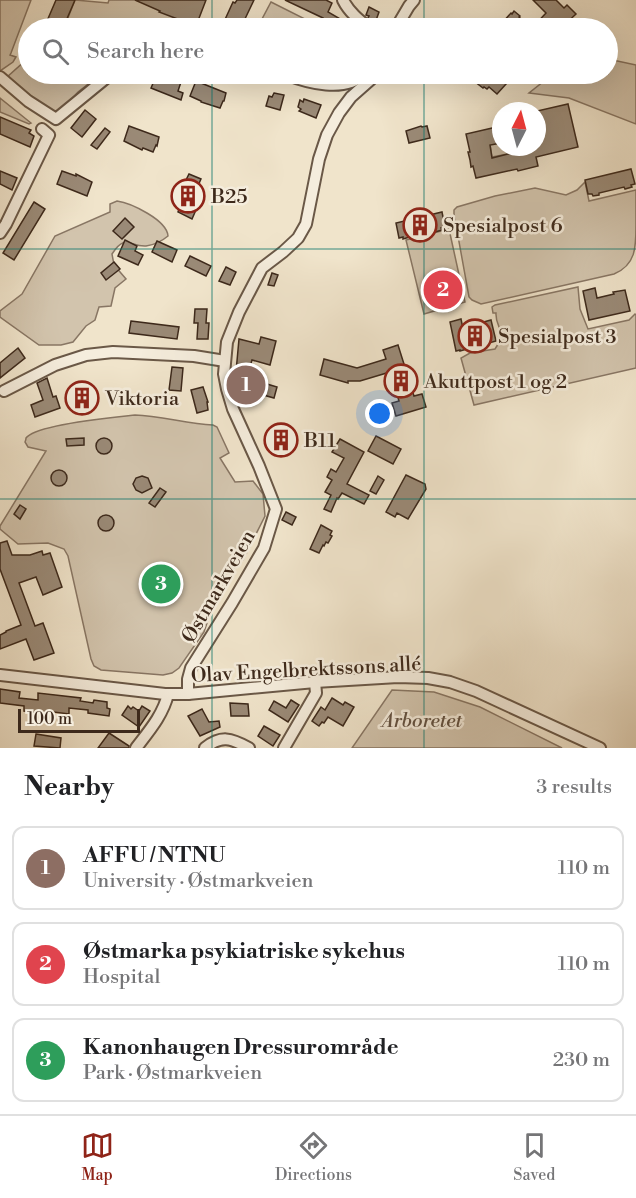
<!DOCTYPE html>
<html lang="en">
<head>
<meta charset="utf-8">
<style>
  :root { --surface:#fff; --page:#f6f6f6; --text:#202124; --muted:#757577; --line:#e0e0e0; --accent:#8f2418 }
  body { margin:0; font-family:"Libre Bodoni",serif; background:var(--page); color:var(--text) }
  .compass { position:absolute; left:492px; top:102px; width:54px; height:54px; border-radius:50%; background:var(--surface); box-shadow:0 6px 24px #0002; rotate:6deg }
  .scale { position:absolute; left:18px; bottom:15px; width:122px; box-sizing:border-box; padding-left:6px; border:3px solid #3d291b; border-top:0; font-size:16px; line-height:21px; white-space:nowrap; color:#3d291b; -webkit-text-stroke:4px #f5eddd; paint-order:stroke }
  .you { position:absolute; left:380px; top:414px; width:21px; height:21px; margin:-15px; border:4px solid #fff; border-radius:50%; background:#1a73e8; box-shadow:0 0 0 9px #1a73e833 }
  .badge { display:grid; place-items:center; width:39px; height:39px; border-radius:50%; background:var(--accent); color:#fff; font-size:20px; font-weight:700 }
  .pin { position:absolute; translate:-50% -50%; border:3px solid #fff; box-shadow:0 2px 6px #0006 }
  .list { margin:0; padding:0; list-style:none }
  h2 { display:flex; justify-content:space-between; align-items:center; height:78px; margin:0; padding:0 24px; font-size:26px }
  h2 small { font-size:20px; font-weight:400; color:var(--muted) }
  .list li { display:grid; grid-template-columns:39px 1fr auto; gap:18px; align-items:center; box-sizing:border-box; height:84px; margin:0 12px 12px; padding:0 12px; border:2px solid var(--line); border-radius:12px }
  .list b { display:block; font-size:22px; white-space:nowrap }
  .list p { margin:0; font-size:20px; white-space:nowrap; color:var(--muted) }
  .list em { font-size:20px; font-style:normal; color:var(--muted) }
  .icon { flex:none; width:33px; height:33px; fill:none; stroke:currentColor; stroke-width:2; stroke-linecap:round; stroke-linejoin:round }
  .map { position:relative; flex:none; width:636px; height:748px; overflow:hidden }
  .search { position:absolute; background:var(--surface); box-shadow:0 6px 24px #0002; left:18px; right:18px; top:18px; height:66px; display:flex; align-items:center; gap:15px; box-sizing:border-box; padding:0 21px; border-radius:33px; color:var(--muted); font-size:22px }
  .sheet { height:366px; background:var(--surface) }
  nav { display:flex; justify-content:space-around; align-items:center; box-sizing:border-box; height:84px; border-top:2px solid var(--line); background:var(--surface); font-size:16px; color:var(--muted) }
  nav a { display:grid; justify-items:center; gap:3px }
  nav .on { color:var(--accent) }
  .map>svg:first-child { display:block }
  .green { fill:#d2c4ad; stroke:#887664; stroke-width:1.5 }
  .building { fill:#9a8a77; stroke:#3d291b; stroke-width:1.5 }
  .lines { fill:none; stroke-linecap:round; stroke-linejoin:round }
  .minor-casing { stroke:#6a5847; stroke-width:14 }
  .minor { stroke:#f5eddd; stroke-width:10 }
  .grid { fill:none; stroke:#0f766e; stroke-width:1.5; stroke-opacity:0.55 }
  .labels { text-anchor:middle; stroke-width:5; stroke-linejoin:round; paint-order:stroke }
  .poi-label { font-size:20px; fill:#3d291b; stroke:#f5eddd; text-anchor:start }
  .street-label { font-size:20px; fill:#3d291b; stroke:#f5eddd }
  .park-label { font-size:20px; font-style:italic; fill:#625040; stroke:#f5eddd }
</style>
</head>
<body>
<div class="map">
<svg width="636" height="748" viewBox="0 0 636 748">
  <rect width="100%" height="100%" fill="#f0e4cb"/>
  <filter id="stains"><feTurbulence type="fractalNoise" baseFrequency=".00333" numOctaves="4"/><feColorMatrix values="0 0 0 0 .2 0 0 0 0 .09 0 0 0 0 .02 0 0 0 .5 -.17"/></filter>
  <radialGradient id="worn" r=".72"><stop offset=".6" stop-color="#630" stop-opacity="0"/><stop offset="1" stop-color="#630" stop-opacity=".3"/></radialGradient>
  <!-- green -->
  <g class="green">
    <polygon points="0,0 31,0 11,53 10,55 16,57 13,62 0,71"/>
    <polygon points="75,0 108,3 109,0 136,0 196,24 201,28 64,28"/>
    <polygon points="271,2 307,20 303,28 276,28 261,21"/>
    <polygon points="608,59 636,65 636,124 569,98 529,93 553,74 608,74"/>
    <polygon points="26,60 28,60 28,74 101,74 78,92 61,111 51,111 6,78"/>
    <polygon points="0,98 31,123 29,124 0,112"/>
    <polygon points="501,142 501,147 511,147 512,153 492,157 490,144"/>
    <path d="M585,182L589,201L636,190C636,202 636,213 636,225C636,247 636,265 614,274L481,304L472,300L469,297L454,214V210L457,207L495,196L535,188L566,195L577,190Z"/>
    <path d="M117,201C131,203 167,220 168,236C162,241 154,245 146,246C129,247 126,233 112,254L114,265L126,279L115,288L111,306L99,307L95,320L86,326L73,342L61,345H39L0,317V311L22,294L55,236L110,212V204Z"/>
    <polygon points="449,229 465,302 424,314 406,240"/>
    <path d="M578,287L580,309L588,329L629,320L635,314L636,315V368L474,405L461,358L470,353L495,349C508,330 495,328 496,313H493L492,307L495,305Z"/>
    <path d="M135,415C162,416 187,424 213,425L217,427L229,453L220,458L235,482L253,481L263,494L265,516L243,560L239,558L210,614L204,632L179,668L172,673L163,675L101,670L94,666L91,659L68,556L64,549L48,543L18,544L0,529V526L46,451L28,447L25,442C26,440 26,439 26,438C36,424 117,417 135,415Z"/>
    <polygon points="392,690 434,692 480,707 562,748 352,748"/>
  </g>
  <!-- building -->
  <g class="building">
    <polygon points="56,0 75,0 63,28 44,28"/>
    <polygon points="135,0 206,0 196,26 159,12 160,11"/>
    <polygon points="237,0 254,0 243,23 255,28 231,28 223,24 233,2 235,3"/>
    <polygon points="285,0 326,0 332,3 328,12 342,20 338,28 319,28 323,18"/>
    <polygon points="533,0 556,0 564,8 567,5 576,14 561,28 532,28 546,13"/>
    <polygon points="369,7 379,12 375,23 368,18 369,16 366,15"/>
    <polygon points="514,11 520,16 519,17 531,28 508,28 502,23 511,13 512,14"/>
    <polygon points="157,74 176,74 183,76 178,91 183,93 181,100 151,88"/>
    <polygon points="474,74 515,74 497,94 489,87 487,89 484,87 483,88 470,78"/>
    <polygon points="196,81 226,93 224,101 223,101 220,108 201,102 201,101 190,96"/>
    <polygon points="274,93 284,95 280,110 266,106 269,96 272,97"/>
    <polygon points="304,99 321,105 316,118 299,111 301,109 298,107 300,100 303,102"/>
    <polygon points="568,104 578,147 536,157 538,166 518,171 517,169 476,178 473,166 471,167 470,160 468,152 470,152 466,134 501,126 501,143 490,145 492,158 512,153 510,147 537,147 537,111"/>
    <polygon points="85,110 96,119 82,137 71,128"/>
    <polygon points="0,117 31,130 29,133 34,136 30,147 0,134"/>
    <polygon points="129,126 159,137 157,146 156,145 153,152 143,148 142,150 124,141"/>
    <polygon points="421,126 422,127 427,126 430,138 409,143 406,131"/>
    <polygon points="105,128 110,132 97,149 91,145"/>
    <polygon points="631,169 635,184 631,185 632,187 625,189 624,187 599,193 599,195 593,196 592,194 588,194 585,180"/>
    <polygon points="0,171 17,178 12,190 0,184"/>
    <polygon points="62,171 76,176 76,174 92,182 87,196 57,184"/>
    <polygon points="189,174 201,179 193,197 197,199 196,201 199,203 192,219 178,212 184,197 179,194"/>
    <polygon points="34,202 45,209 14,260 3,253"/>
    <polygon points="442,212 445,227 441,228 442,230 435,232 435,230 409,236 410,237 403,239 403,237 399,238 396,223"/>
    <polygon points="125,218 134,227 122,239 113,231"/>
    <polygon points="125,240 137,246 135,251 143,255 138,265 118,256"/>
    <polygon points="157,241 177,250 172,262 152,252"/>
    <polygon points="190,256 211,266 206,276 185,266"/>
    <polygon points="114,262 120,269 106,280 101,273"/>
    <polygon points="226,267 236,272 230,285 219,281"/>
    <polygon points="272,273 278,275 274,286 268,285"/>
    <polygon points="595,288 597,298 614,294 613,292 625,290 630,311 589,320 583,291"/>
    <polygon points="195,309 207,309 206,323 209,323 208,339 197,339 198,323 194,323"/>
    <polygon points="461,319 463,329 481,325 480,323 491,320 496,341 460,351 460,350 456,351 450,322"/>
    <polygon points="131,321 179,327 177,339 129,333"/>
    <polygon points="261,337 276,341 270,365 252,360 247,378 277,387 274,398 242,389 239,402 236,372 239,339 259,344"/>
    <polygon points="398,345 414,396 422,394 426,407 396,416 392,403 399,401 390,372 360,381 348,381 348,383 320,375 324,359 357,368 386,359 383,350"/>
    <polygon points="18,348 25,358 0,378 0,363"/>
    <polygon points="172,367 183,368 181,391 169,390"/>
    <polygon points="47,378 53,397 56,396 60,408 35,417 31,405 43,400 37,383"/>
    <polygon points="79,383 88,383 88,391 96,391 96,405 68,406 68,391 79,391"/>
    <polygon points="203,387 208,402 207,402 208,410 197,413 191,390"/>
    <polygon points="275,430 285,434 293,440 288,450 270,440"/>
    <polygon points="376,436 401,449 393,464 368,451"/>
    <polygon points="84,438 84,445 67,446 66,439"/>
    <circle cx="104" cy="446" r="8"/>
    <polygon points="340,439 364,452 347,484 369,495 364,504 342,493 338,499 337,498 331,512 324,509 331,495 325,492 332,480 327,477 331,469 336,472 344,458 332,452"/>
    <circle cx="59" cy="478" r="8"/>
    <polygon points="406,475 425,484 426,489 408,519 397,513 395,517 386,512"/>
    <polygon points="142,476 148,478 152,488 142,493 136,490 133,484 136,478"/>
    <polygon points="378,476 384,480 376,494 370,491"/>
    <polygon points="160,488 166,492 155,507 149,503"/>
    <polygon points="20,505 26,509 20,519 14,514"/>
    <polygon points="286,512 296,517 292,525 282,520"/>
    <circle cx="106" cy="523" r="8"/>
    <polygon points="321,525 332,531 330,535 332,536 328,543 326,542 324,546 323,545 319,553 310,549"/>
    <polygon points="7,541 12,555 30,555 42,551 43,555 50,553 62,587 43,595 36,577 19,583 35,626 43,623 54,653 34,660 26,639 0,649 0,635 6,632 6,631 21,625 0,569 0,543"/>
    <polygon points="0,689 20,692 19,698 38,700 38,693 81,698 80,701 93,703 94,700 107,702 107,708 110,709 109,716 88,713 88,710 69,708 69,714 46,711 46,714 24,711 24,706 0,703"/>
    <polygon points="332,698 343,705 345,702 354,707 343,726 328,717 324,723 322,722 319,726 312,721 321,707 325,710"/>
    <polygon points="291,700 299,705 288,722 269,710 274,701 286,708"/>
    <polygon points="230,703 248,704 249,716 231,716"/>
    <polygon points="128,706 131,709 133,707 139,711 142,706 150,711 139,727 122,715"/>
    <polygon points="202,709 209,722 219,721 220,727 200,736 188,716"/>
    <polygon points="264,726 280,735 273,746 258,736"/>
    <polygon points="109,733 129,746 129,748 98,748"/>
    <polygon points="36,734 61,738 60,748 34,746"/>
  </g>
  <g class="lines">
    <!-- minor casing -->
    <g class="minor-casing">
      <g id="minor">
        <path d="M343,0C349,12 359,20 369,28"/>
        <polyline points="396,28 409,6 414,0"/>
        <path d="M285,74C308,83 345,93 364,74"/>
        <polyline points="0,77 28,101 56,119 111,74"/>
        <polyline points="0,233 6,224 49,135 42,129"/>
        <polyline points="4,391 55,365 86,355 113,352 194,356 225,361"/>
        <polyline points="0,675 165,694 188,694 315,682 398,677 428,678 450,682 476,691 600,748"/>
        <polyline points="188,694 188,679 191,668 232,603 264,548 276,509 259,466 233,409 227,389 224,374 227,342 239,312 262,268 283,252 298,238 306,224 319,159 327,135 339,113 351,97 377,74"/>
        <path d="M136,748C149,731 163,715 168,694"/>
        <path d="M205,748C221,735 231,738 249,748"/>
        <polyline points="284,748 316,693 315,682"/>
      </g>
    </g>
    <!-- minor -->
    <use href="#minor" class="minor"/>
  </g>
  <!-- grid -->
  <path class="grid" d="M212,0V28M424,0V28M212,74V748M424,74V748M0,249H636M0,499H636"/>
  <!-- icons -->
  <defs>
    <g id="building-ring" transform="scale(1.725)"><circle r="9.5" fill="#f5eddd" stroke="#8f2418" stroke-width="1.5"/><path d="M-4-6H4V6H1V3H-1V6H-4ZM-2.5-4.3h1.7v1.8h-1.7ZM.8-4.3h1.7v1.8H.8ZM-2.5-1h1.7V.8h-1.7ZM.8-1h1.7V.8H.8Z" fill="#8f2418"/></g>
  </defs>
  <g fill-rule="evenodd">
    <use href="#building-ring" x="188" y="196"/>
    <use href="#building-ring" x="420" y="225"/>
    <use href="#building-ring" x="475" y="336"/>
    <use href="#building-ring" x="401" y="381"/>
    <use href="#building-ring" x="82" y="398"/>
    <use href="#building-ring" x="281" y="440"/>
  </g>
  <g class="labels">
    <!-- poi labels -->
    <g class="poi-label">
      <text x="211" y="203">B25</text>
      <text x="443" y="232">Spesialpost 6</text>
      <text x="498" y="343">Spesialpost 3</text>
      <text x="424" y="388">Akuttpost 1 og 2</text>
      <text x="105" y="405">Viktoria</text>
      <text x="304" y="447">B11</text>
    </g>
    <!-- street labels -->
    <g class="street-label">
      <text transform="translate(218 586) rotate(-60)" y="7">Østmarkveien</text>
      <text transform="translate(306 669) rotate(-3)" y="7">Olav Engelbrektssons allé</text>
    </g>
    <!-- park labels -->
    <g class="park-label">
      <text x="422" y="727">Arboretet</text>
    </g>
  </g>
  <rect width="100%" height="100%" filter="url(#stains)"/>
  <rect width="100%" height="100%" fill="url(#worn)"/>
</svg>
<svg class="compass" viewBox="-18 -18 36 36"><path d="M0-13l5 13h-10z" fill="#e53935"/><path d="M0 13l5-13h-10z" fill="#757577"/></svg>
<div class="scale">100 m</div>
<div class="you"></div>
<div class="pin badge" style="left:246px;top:385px;background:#8d6e63">1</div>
<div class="pin badge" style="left:443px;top:290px;background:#e0444e">2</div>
<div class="pin badge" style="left:161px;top:584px;background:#2e9e5b">3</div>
<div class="search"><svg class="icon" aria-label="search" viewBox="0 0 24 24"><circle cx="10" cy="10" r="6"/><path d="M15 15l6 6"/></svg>Search here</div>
</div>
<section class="sheet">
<h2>Nearby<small>3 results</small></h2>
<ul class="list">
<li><span class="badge" style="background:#8d6e63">1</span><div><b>AFFU / NTNU</b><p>University · Østmarkveien</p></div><em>110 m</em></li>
<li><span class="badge" style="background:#e0444e">2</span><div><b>Østmarka psykiatriske sykehus</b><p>Hospital</p></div><em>110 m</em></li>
<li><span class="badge" style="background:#2e9e5b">3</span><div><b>Kanonhaugen Dressurområde</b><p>Park · Østmarkveien</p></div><em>230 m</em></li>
</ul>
</section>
<nav>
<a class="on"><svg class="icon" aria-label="map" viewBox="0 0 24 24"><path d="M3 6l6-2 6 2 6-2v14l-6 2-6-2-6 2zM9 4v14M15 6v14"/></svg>Map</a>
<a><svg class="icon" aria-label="directions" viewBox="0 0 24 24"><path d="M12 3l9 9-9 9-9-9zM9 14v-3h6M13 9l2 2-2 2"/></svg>Directions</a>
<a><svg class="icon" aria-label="saved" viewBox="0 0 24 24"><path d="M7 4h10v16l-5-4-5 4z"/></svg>Saved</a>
</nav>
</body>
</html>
